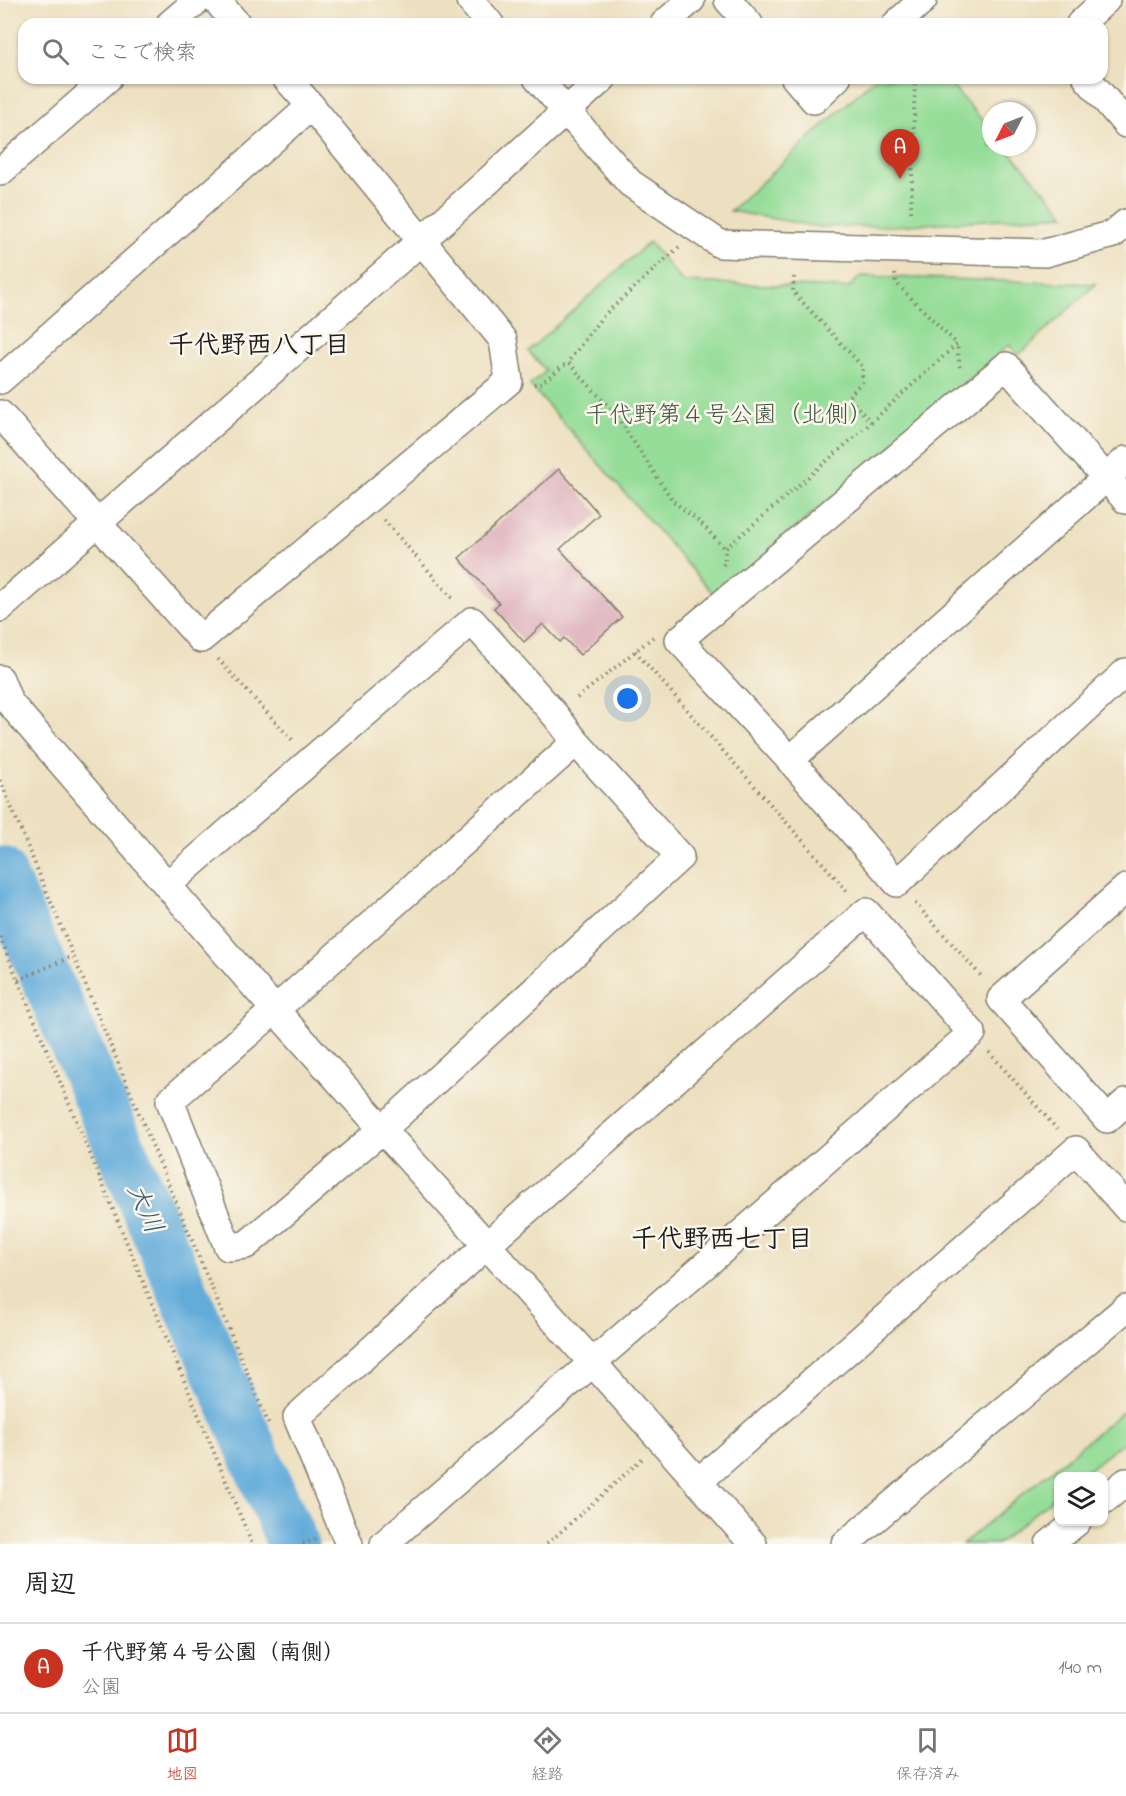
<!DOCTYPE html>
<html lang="ja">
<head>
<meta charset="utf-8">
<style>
  :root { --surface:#fff; --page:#f6f6f6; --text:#222; --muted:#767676; --line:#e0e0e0; --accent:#c8321e }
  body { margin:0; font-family:"Indie Flower","Klee One",sans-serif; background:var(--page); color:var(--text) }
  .controls { position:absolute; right:18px; bottom:18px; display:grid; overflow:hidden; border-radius:12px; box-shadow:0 2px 4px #0004 }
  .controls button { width:54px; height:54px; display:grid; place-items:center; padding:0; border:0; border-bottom:2px solid var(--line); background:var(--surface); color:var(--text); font:30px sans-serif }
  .compass { position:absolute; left:982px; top:102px; width:54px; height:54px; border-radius:50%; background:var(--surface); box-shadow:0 2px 4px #0004; rotate:228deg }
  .you { position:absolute; left:628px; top:699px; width:21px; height:21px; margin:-15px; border:4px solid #fff; border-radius:50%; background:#1a73e8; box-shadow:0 0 0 9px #1a73e833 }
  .badge { display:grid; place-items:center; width:39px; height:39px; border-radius:50%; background:var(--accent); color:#fff; font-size:20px; font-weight:700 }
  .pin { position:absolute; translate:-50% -50px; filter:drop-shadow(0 2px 3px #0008) }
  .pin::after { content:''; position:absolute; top:32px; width:21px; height:18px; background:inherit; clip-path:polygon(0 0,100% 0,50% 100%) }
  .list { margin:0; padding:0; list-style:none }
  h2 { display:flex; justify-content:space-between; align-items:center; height:78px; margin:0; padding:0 24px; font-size:26px }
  h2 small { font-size:20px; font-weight:400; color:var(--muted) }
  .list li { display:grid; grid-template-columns:39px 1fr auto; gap:18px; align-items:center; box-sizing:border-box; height:90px; padding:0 24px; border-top:2px solid var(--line) }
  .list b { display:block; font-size:22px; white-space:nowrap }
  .list p { margin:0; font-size:20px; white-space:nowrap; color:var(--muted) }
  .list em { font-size:20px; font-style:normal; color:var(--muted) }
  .icon { flex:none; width:33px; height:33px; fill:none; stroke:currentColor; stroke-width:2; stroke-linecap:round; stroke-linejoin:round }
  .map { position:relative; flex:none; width:1126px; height:1544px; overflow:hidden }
  .search { position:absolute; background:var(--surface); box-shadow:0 2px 4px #0004; left:18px; right:18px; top:18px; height:66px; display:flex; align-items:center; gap:15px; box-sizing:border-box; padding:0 21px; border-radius:18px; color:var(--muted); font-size:22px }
  .sheet { height:168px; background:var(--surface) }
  nav { display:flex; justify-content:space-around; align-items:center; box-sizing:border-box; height:84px; border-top:2px solid var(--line); background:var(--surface); font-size:16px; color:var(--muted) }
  nav a { display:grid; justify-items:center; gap:3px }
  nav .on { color:var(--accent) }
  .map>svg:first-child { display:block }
  .green { fill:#95dd98; stroke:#587c5a; stroke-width:1.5 }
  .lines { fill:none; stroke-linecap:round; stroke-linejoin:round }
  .river { stroke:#62acda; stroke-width:51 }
  .building { fill:#d9a6b5 }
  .minor-casing { stroke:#847e6e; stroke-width:30 }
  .path { stroke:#847e6e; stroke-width:4; stroke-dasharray:1.5 4.5; stroke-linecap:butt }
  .minor { stroke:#fff; stroke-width:27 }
  .labels { text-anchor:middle; stroke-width:5; stroke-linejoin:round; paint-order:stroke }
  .park-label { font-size:24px; fill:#405641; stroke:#fbf7ec }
  .neighbourhood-label { font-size:26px; font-weight:bold; fill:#1c1c1c; stroke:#fbf7ec }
  .water-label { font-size:26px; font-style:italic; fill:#3c5d71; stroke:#fbf7ec }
</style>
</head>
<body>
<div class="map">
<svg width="1126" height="1544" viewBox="0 0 1126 1544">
  <rect width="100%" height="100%" fill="#fbf7ec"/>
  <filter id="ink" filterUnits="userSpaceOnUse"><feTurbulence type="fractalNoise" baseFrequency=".0167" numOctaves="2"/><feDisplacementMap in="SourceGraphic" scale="12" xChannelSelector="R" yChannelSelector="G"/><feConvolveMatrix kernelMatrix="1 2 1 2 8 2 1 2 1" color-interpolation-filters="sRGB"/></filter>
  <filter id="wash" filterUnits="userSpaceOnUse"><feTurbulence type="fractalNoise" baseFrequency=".008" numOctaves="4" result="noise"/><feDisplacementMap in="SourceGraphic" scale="24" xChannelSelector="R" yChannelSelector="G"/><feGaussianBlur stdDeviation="1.35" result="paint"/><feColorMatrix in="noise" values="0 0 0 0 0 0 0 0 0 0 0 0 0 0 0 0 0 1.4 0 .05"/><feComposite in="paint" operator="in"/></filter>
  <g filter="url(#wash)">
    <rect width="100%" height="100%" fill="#ede0c0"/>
    <!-- green -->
    <g class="green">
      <polygon points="875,78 945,78 991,130 991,147 1006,147 1066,215 892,226 820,227 730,211"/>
      <polygon points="649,242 683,282 848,288 861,276 1096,284 1019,355 1009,345 716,597 530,385 546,371 528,351"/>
      <polygon points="1126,1409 1126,1440 1080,1476 1058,1476 1058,1494 997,1544 962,1544"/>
    </g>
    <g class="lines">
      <!-- river -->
      <polyline class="river" points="0,872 293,1544"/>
    </g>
    <g id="blocks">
      <!-- building -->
      <polygon class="building" points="559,469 599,514 560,549 622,617 580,655 564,638 560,642 543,624 524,642 494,608 499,603 459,558"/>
    </g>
  </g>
  <g filter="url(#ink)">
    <use href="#blocks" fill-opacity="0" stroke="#847e6e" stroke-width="1.5"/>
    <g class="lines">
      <!-- minor casing -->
      <g class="minor-casing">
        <g id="minor">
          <polyline points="216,0 237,24"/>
          <polyline points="470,0 490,24"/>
          <polyline points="728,0 749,24"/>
          <polyline points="170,24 198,0"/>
          <polyline points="664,24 691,0"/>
          <polyline points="896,24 923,0"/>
          <polyline points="1080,24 1106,0"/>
          <polyline points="537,78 630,183 720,244 1045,253 1113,234 1126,223"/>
          <polyline points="795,78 814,100 837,78"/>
          <polyline points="1087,78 1126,124"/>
          <polyline points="0,172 108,78"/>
          <polyline points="0,380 311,106"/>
          <polyline points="0,414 201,639 509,381 503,340 311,106 286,78"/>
          <polyline points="1126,500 1006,366 679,640 790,760 897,883 1126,672"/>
          <polyline points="0,608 421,241 603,78"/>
          <polyline points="0,679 9,702 275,1010 592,1362 753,1544"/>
          <polyline points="790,760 1126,460"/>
          <polyline points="167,885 472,621 555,715 576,742 680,857 383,1129 246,1245 228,1247 170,1101 275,1010 576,742"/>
          <polyline points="1126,888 1001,999 1107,1119 1126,1102"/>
          <polyline points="698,1482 1076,1150 1126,1207"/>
          <polyline points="1104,1500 1126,1482"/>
          <polyline points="349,1544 297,1417 487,1245 866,912 972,1033 384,1544"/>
          <polyline points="845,1544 1126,1308"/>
          <polyline points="1049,1544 1077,1522"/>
        </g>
      </g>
      <!-- path -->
      <g class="path">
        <polyline points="911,212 915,78"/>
        <polyline points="679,247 602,317 568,362 615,414 673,501 701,523 725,549"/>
        <polyline points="895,274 896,283 957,344"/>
        <polyline points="794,277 793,292 863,367 862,382 848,397 871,422"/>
        <polyline points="534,384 540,384 568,362"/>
        <polyline points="384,520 454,600"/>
        <polyline points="723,565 725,562 725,549 866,427 957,344 960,370"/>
        <polyline points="635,651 847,891"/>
        <polyline points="218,659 294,742"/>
        <polyline points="577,698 653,637"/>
        <polyline points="0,780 269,1425"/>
        <polyline points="915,903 983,978"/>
        <polyline points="0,937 252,1544"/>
        <polyline points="18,980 73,956"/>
        <polyline points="989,1052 1057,1129"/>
        <polyline points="303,1544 317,1539"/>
        <polyline points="547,1544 643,1458"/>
      </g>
      <!-- minor -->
      <use href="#minor" class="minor"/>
    </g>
  </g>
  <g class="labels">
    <!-- park labels -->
    <g class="park-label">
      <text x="729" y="422">千代野第４号公園（北側）</text>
    </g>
    <!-- neighbourhood labels -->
    <g class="neighbourhood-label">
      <text x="259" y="353">千代野西八丁目</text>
      <text x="722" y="1247">千代野西七丁目</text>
    </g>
    <!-- water labels -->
    <g class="water-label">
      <text transform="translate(146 1208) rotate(66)" y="9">大川</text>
    </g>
  </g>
</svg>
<div class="controls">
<button><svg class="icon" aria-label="layers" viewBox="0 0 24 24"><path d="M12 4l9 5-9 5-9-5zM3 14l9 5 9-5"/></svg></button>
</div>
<svg class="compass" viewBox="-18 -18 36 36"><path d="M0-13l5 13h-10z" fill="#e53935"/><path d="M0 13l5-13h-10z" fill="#767676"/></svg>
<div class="you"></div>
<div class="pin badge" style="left:900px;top:179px">A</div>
<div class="search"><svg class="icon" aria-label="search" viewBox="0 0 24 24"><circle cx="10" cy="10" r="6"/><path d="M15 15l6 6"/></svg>ここで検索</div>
</div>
<section class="sheet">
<h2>周辺<small></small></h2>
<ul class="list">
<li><span class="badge">A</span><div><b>千代野第４号公園（南側）</b><p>公園</p></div><em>140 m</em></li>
</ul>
</section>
<nav>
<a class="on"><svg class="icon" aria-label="map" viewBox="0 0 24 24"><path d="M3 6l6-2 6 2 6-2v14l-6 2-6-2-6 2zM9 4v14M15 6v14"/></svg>地図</a>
<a><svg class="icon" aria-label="directions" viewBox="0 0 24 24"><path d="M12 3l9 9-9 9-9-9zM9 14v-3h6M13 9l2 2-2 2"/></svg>経路</a>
<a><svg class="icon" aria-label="saved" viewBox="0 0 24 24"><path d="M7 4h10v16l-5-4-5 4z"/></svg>保存済み</a>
</nav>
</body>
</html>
